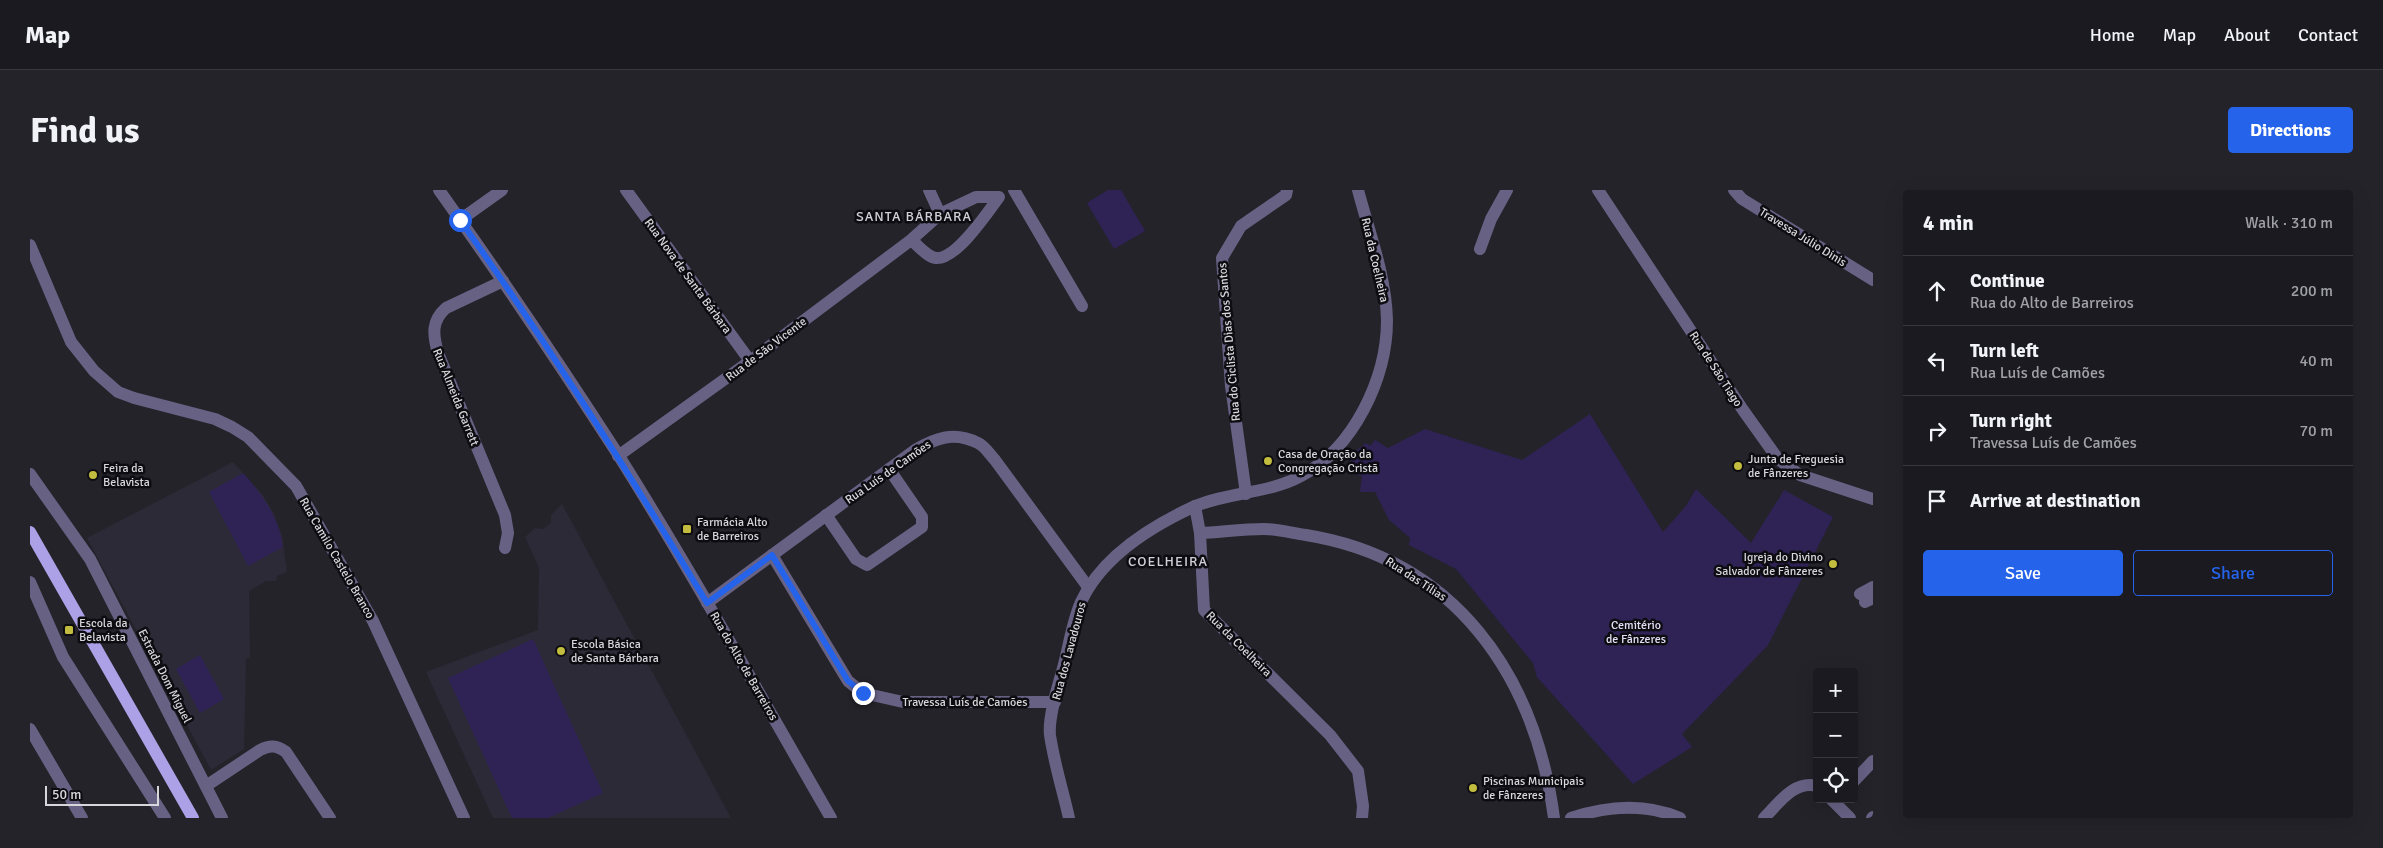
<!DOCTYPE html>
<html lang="en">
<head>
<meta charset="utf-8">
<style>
  :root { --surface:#1b1a20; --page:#242329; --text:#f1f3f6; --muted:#a0a1a5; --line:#39383e; --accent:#2563eb }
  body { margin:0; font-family:Signika,sans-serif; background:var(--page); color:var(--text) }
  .controls { position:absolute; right:15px; bottom:15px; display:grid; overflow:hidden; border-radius:5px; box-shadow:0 5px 20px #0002 }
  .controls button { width:45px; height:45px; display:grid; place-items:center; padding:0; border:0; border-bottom:1px solid var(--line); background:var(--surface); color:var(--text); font:25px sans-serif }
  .scale { position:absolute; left:15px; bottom:12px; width:114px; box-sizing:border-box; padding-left:5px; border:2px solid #d7d6db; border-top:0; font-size:14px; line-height:18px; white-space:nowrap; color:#d7d6db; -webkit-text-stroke:4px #0d0c10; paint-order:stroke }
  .stop { position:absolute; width:15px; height:15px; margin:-11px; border:4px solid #2563eb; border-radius:50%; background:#fff }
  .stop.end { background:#2563eb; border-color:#fff; box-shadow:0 1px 5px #0008 }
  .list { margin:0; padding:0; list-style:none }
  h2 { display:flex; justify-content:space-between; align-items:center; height:65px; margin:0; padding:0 20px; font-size:21px }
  h2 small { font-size:16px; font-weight:400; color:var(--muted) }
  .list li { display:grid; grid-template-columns:32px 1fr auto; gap:15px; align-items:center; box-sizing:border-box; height:70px; padding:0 20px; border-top:1px solid var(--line) }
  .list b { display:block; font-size:19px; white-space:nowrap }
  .list p { margin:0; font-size:16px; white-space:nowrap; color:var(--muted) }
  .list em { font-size:16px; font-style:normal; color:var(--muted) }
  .actions { display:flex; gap:10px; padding:15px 20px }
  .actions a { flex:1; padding:11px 0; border:1px solid var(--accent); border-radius:5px; text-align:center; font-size:18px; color:var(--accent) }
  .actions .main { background:var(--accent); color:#fff }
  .icon { flex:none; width:28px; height:28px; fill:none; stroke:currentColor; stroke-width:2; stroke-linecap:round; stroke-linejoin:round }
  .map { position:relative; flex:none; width:1843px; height:628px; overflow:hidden; border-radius:5px }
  header { display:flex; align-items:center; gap:30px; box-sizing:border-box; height:70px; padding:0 25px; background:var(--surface); border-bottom:1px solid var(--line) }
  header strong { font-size:24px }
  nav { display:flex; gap:28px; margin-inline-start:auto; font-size:18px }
  .intro { display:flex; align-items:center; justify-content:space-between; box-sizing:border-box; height:120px; padding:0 30px }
  h1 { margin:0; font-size:35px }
  .button { padding:12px 22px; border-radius:5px; background:var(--accent); color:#fff; font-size:18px; font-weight:700 }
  main { display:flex; gap:30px; padding:0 30px }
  aside { flex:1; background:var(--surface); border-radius:5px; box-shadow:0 5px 20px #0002 }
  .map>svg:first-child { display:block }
  .built { fill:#2c2a37 }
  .green { fill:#2f2356 }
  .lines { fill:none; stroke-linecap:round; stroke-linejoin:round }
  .minor { stroke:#676284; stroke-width:12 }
  .major { stroke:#aca1e6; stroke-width:12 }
  .route { stroke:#2563eb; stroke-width:6 }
  .poi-dot { fill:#c3bd3f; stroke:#0d0c10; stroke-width:2 }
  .labels { text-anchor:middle; stroke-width:5; stroke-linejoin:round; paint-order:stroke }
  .street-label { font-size:12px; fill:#d7d6db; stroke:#0d0c10 }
  .poi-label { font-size:12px; fill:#d7d6db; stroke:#0d0c10; text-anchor:start }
  .park-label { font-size:12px; fill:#e2dff5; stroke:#0d0c10 }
  .neighbourhood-label { font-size:14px; letter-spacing:1px; fill:#d0cfd9; stroke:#0d0c10 }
</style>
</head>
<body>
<header>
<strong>Map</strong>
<nav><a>Home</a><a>Map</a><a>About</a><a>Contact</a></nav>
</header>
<div class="intro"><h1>Find us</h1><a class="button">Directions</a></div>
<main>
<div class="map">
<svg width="1843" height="628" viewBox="0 0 1843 628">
  <rect width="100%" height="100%" fill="#24232a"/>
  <!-- built -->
  <g class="built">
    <polygon points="203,272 232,304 243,322 252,346 257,382 247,386 246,391 236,391 219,401 220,468 216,469 214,559 181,580 57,348"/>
    <polygon points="532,314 701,628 463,628 396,482 508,440 509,378 495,347 505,338 513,339 521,333 521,325"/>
  </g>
  <!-- green -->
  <g class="green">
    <polygon points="1078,0 1091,0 1115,41 1084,59 1057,13"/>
    <polygon points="1560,224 1633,342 1656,316 1666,299 1721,353 1754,300 1803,327 1738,455 1652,544 1662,557 1603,594 1507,487 1503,473 1426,379 1379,355 1380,348 1359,330 1345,302 1330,302 1332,286 1318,282 1323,263 1336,253 1340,256 1345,250 1358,258 1395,239 1492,270"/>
    <path d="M213,283C233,305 249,327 253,357L218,376L179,302Z"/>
    <polygon points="503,449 573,603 518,628 482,628 418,488"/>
    <polygon points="170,465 194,509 170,523 146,479"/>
  </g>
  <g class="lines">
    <!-- minor -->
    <g class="minor">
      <path d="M409,0C471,87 531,176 589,266C663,384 731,507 801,628"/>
      <polyline points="596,0 720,171"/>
      <polyline points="899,0 910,24"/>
      <polyline points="984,0 1052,116"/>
      <polyline points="1568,0 1713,220 1748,269 1770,285 1843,309"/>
      <polyline points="1704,0 1712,9 1843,90"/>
      <polyline points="430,30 472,0"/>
      <polyline points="0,55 41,152 64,181 88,202 104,208 185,229 202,237 218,247 266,296 343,431 434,628"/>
      <polyline points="1450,59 1461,29 1477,0"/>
      <path d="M473,91L416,118C401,131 403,145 408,163L475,325L478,343L475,358"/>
      <path d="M588,266L720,171L881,50L910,24L946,7H969C958,22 926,70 906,68C897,67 888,55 881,50"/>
      <polyline points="0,284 60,369 192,628"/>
      <polyline points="1216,304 1201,196 1192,68 1211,36 1256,5 1257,0"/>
      <polyline points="1165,316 1170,343 1174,420 1300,545 1328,581 1333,616 1332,628"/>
      <polyline points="796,325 826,369 837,375 892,337 892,327 859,279"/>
      <path d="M1170,343C1191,342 1213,339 1234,339C1248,339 1262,343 1276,345C1425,369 1505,485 1524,628"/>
      <polyline points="742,365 818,491 833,503 873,512 1025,512"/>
      <polyline points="0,392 33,467 135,628"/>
      <polyline points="1830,404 1843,397"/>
      <polyline points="1835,412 1843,408"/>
      <path d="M677,413L885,260C906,248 924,241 948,253C955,256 960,265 965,270L1058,397"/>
      <polyline points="0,539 52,628"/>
      <polyline points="1824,591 1843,571"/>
      <path d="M176,596L230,560C240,555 246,555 256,562L300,628"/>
      <polyline points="1801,609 1820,628"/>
      <path d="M1039,628C1033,601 1024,573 1020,545C1018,527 1028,496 1033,478C1039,457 1042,432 1051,412C1071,368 1120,337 1163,317C1197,302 1238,304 1271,286C1324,258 1357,188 1357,130C1356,86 1339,42 1328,0"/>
      <path d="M1541,628C1577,616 1615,613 1650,628"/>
      <path d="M1734,628C1749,613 1764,590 1787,596"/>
      <polyline points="1842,628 1843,627"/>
    </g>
    <!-- major -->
    <polyline class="major" points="0,342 163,628"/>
  </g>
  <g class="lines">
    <!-- route -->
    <path class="route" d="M430,30C518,154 599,283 677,413L742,365L818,491L833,503"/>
  </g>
  <!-- markers -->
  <g class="poi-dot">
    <circle cx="1238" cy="271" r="5"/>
    <circle cx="1708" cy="276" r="5"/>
    <circle cx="63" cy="285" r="5"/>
    <rect x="652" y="334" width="10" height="10" rx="2.5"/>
    <circle cx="1803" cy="374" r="5"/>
    <rect x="34" y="435" width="10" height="10" rx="2.5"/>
    <circle cx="531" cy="461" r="5"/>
    <circle cx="1443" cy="598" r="5"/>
  </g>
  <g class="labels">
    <!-- street labels -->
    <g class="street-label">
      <text transform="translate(1773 47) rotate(32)" y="4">Travessa Júlio Dinis</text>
      <text transform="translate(1345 70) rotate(77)" y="4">Rua da Coelheira</text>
      <text transform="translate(658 86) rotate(54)" y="4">Rua Nova de Santa Bárbara</text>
      <text transform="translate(1199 152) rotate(-95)" y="4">Rua do Ciclista Dias dos Santos</text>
      <text transform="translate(736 159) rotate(-37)" y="4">Rua de São Vicente</text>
      <text transform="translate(1686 179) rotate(57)" y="4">Rua de São Tiago</text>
      <text transform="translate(426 207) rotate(68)" y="4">Rua Almeida Garrett</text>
      <text transform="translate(858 282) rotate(-35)" y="4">Rua Luís de Camões</text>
      <text transform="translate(307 368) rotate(60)" y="4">Rua Camilo Castelo Branco</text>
      <text transform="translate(1386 389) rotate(33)" y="4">Rua das Tílias</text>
      <text transform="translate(1209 454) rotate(45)" y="4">Rua da Coelheira</text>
      <text transform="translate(1039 461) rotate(-75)" y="4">Rua dos Lavadouros</text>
      <text transform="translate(714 476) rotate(60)" y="4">Rua do Alto de Barreiros</text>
      <text transform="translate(135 486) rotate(63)" y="4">Estrada Dom Miguel</text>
      <text x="935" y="516">Travessa Luís de Camões</text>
    </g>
    <!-- poi labels -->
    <g class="poi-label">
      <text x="1248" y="268">Casa de Oração da<tspan x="1248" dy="14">Congregação Cristã</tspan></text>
      <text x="1718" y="273">Junta de Freguesia<tspan x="1718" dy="14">de Fânzeres</tspan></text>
      <text x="73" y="282">Feira da<tspan x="73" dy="14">Belavista</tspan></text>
      <text x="667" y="336">Farmácia Alto<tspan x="667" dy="14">de Barreiros</tspan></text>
      <text x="1793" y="371" text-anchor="end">Igreja do Divino<tspan x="1793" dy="14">Salvador de Fânzeres</tspan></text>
      <text x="49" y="437">Escola da<tspan x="49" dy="14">Belavista</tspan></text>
      <text x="541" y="458">Escola Básica<tspan x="541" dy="14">de Santa Bárbara</tspan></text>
      <text x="1453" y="595">Piscinas Municipais<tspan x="1453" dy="14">de Fânzeres</tspan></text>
    </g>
    <!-- park labels -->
    <g class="park-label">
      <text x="1606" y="439">Cemitério<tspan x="1606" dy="14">de Fânzeres</tspan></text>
    </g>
    <!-- neighbourhood labels -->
    <g class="neighbourhood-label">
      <text x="884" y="31">SANTA BÁRBARA</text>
      <text x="1138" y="376">COELHEIRA</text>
    </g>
  </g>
</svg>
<div class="controls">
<button>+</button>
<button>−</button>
<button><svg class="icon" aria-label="locate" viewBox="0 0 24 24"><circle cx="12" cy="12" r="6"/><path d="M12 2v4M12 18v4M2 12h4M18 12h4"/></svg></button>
</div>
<div class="scale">50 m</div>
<div class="stop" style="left:430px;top:30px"></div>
<div class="stop end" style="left:833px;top:503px"></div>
</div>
<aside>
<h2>4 min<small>Walk · 310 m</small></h2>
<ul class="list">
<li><svg class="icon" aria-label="ahead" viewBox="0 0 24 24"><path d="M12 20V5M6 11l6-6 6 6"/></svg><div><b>Continue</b><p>Rua do Alto de Barreiros</p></div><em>200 m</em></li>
<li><svg class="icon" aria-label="left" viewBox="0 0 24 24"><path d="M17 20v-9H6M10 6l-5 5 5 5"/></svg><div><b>Turn left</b><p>Rua Luís de Camões</p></div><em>40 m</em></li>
<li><svg class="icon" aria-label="right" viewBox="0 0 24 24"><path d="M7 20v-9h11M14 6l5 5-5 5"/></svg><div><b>Turn right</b><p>Travessa Luís de Camões</p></div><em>70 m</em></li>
<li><svg class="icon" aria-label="arrive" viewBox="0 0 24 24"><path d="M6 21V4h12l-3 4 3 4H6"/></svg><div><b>Arrive at destination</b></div></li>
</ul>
<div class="actions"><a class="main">Save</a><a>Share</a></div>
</aside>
</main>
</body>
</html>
